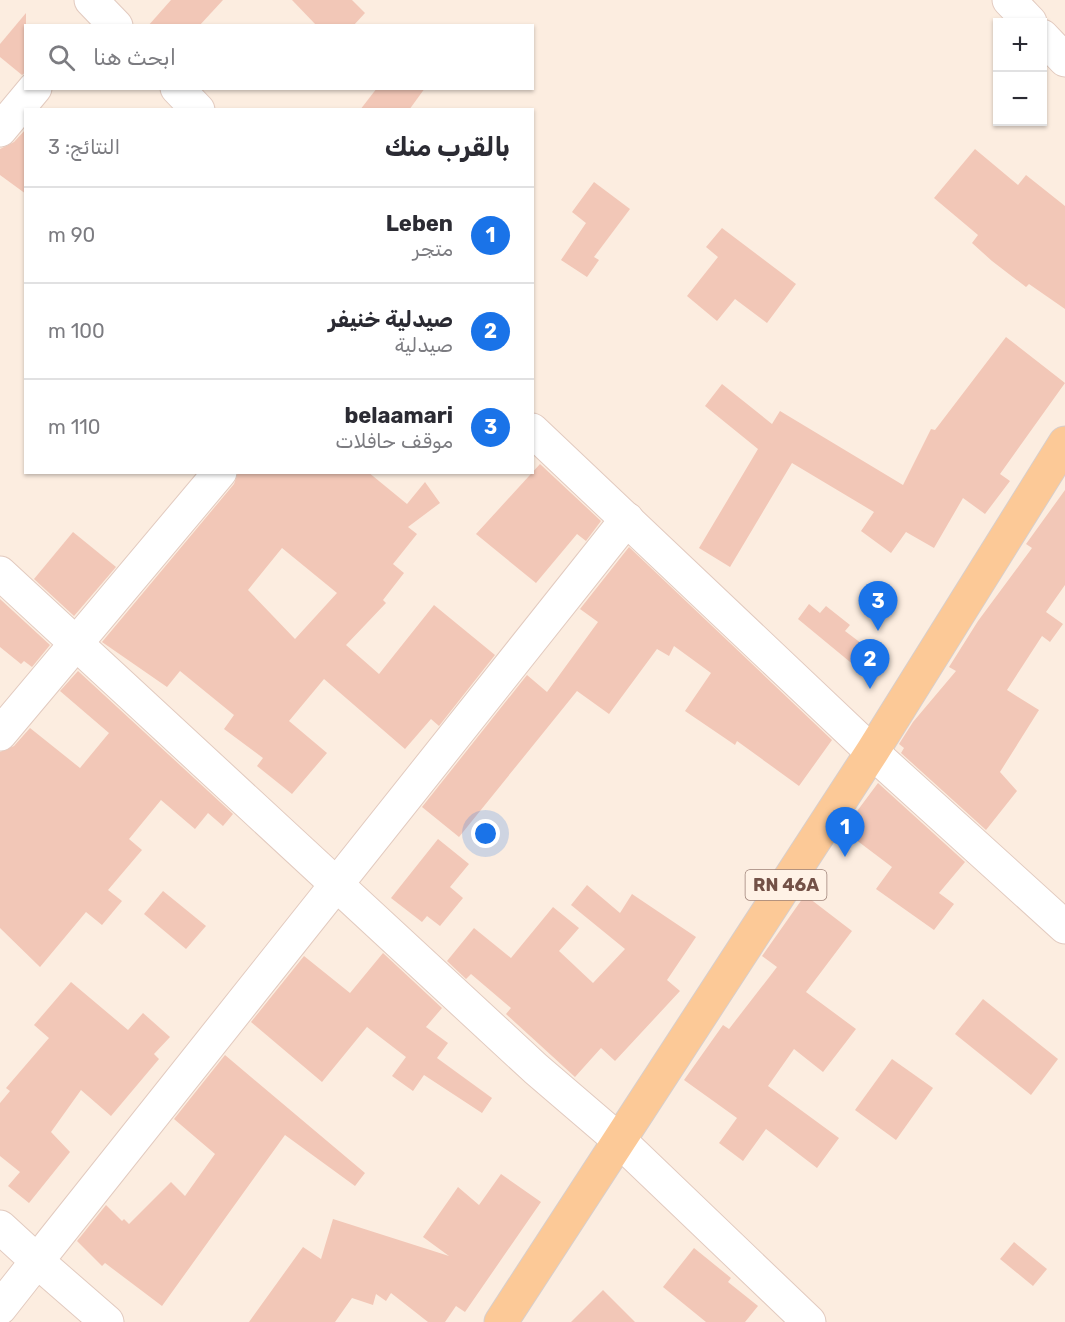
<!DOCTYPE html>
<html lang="ar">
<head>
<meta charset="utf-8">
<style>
  :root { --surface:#fff; --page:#f2f2f3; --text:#2b2b33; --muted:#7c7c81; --line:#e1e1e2; --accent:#1a73e8 }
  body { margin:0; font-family:Rubik,Cairo,sans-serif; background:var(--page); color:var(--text); direction:rtl }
  .controls { position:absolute; right:18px; top:18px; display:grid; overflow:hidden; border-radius:0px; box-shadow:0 2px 4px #0004 }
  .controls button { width:54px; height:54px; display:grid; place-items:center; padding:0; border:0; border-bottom:2px solid var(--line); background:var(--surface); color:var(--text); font:30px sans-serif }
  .you { position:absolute; left:486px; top:834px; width:21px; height:21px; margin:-15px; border:4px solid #fff; border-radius:50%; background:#1a73e8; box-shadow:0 0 0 9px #1a73e833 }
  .badge { display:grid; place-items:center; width:39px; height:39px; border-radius:50%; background:var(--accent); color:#fff; font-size:20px; font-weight:700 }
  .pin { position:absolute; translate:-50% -50px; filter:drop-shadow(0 2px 3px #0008) }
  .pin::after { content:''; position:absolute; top:32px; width:21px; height:18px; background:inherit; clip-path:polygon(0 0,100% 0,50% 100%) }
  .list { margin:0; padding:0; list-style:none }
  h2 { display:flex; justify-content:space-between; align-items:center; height:78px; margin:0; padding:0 24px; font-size:26px }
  h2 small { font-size:20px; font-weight:400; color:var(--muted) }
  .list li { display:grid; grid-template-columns:39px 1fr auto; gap:18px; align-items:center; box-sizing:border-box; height:96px; padding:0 24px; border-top:2px solid var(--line) }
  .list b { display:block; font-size:22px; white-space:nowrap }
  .list p { margin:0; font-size:20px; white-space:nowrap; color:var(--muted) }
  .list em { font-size:20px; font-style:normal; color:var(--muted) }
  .icon { flex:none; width:33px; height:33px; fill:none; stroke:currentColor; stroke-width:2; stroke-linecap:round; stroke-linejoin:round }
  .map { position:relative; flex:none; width:1065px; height:1322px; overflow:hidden; direction:ltr }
  .search { position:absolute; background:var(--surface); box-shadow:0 2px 4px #0004; left:24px; top:24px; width:510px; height:66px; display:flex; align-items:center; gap:15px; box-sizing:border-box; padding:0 21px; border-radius:0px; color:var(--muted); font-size:22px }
  .panel { position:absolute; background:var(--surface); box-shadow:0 2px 4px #0004; left:24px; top:108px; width:510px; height:366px; border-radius:0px; direction:rtl }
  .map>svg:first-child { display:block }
  .building { fill:#f2c7b7; fill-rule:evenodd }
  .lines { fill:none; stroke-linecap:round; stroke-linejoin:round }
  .street-casing { stroke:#e2cabf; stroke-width:35 }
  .primary-casing { stroke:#d8cecb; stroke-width:35 }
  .street { stroke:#fff; stroke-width:33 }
  .primary { stroke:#fcc997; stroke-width:33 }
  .labels { text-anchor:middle; stroke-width:5; stroke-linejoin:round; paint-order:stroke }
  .shield { fill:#fff2e6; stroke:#9d8177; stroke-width:1.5 }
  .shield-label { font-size:18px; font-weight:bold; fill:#735147 }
</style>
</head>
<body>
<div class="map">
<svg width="1065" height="1322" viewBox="0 0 1065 1322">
  <rect width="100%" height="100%" fill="#fcede0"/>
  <!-- building -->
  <g class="building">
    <polygon points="171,0 223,0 199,26 148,26"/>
    <polygon points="292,0 352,0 365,13 353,26 317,26"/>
    <polygon points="26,13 26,72 22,75 0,57 0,44"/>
    <polygon points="377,88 425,88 409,110 360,110"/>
    <polygon points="26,129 26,194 0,175 0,149 14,142"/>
    <polygon points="975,149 1018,185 1026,175 1065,206 1065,309 1029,284 1026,287 992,261 972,243 978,235 934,198"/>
    <polygon points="594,182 630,209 594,257 599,260 587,277 561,260 586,223 572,212"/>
    <polygon points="722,228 796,284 767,323 735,299 717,321 687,296 718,257 706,247"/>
    <polygon points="1006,337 1065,383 1000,474 1010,481 985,514 963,498 934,548 906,532 891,553 861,531 874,512 792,463 730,567 699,548 758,449 705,406 722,384 772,424 780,411 903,485 931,429 935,430"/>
    <polygon points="540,464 601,521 586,541 577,534 536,583 476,534"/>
    <path d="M238,472H368L407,504L425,482L440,503L408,527L417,534L393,564L404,573L383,600L386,603L346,645L379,674L434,605L495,655L439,726L431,719L405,749L324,679L289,721L327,753L292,794L257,766L263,758L224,729L234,715L180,671L167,687L102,642L234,484ZM282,548L337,593L295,639L248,590Z"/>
    <polygon points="1065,490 1065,585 1046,612 1063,624 1050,642 1042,636 1007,690 1039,710 1000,772 1017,791 986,830 901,753 904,748 899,744 913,722 956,671 949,667 978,621 1032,548 1026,544"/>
    <polygon points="73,532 116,567 74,616 34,579"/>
    <polygon points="629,547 832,740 799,786 737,741 735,745 685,711 711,673 674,646 669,656 657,649 609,714 577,691 459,837 422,807 527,675 547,692 598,622 580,609"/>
    <polygon points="0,599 50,645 32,667 24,661 21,664 0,647"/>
    <polygon points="809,604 820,613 826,606 850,625 845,631 874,653 861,671 798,619"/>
    <polygon points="78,671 233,814 223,826 208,813 195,829 161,800 129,839 142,850 108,890 122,901 102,925 86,912 40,967 0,928 0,752 14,746 30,728 80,768 109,733 60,691"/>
    <polygon points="878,783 965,862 939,893 954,904 934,930 876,889 892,867 843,830"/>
    <polygon points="438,839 469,864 450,887 463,898 440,926 427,916 422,922 391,898"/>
    <polygon points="587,885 620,913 632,894 696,937 667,980 680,991 615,1061 601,1048 575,1077 506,1014 511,1008 471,974 466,979 447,961 474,928 511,958 553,907 579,928 559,951 593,983 625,949 571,905"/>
    <polygon points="163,891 206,926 186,949 144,914"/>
    <polygon points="805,895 852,931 806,992 856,1029 823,1072 794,1049 768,1086 839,1138 817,1168 766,1129 743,1161 719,1143 737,1118 684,1080 723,1025 729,1029 777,967 762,956"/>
    <polygon points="383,953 442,1008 426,1027 448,1043 437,1058 492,1098 482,1113 424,1075 413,1091 392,1076 406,1057 367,1027 322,1082 251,1022 304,956 350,993"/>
    <polygon points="71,982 128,1030 143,1013 170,1037 154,1054 159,1059 111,1116 81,1090 51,1132 70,1152 29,1203 8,1186 20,1172 0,1156 0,1103 10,1091 6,1088 49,1038 34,1025"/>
    <polygon points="983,999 1058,1059 1031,1095 955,1034"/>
    <polygon points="225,1055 365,1173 355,1186 285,1135 162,1306 105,1263 102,1266 77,1241 106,1205 122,1221 124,1219 129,1224 171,1182 185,1196 215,1154 174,1119"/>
    <polygon points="892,1059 933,1088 896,1140 855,1110"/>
    <polygon points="501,1174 541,1202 465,1312 456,1306 445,1322 428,1322 391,1293 386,1301 376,1294 373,1305 352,1298 335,1322 249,1322 303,1247 321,1259 333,1219 449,1256 423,1237 458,1187 479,1205"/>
    <polygon points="1014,1242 1047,1269 1033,1286 1000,1259"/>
    <polygon points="694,1248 731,1278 728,1282 758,1306 745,1322 706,1322 663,1287"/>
    <polygon points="603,1290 635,1322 571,1322"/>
  </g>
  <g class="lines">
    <!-- street casing -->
    <g class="street-casing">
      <g id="street">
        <polyline points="91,0 116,26"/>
        <polyline points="1009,0 1030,22"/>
        <polyline points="1042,36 1065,60"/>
        <polyline points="177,88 198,110"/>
        <polyline points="0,130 35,88"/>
        <polyline points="532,430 872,752 1065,927"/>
        <polyline points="0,573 536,1069 620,1141 809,1322"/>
        <polyline points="0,734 220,472"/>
        <polyline points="0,1227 37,1261 0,1308"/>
        <polyline points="107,1322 37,1261 627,519"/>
      </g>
    </g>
    <!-- primary casing -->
    <g class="primary-casing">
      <polyline id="primary" points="501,1322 872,752 1065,443"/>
    </g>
    <!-- street -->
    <use href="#street" class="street"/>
    <!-- primary -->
    <use href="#primary" class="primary"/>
  </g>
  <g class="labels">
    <!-- shield labels -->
    <rect class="shield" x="745.5" y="870" width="81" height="30" rx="4.5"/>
    <g class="shield-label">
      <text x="786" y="891">RN 46A</text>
    </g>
  </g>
</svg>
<div class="controls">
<button>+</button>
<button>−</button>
</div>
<div class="you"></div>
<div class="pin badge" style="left:845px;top:857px">1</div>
<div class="pin badge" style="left:870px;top:689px">2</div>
<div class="pin badge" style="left:878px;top:631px">3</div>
<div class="search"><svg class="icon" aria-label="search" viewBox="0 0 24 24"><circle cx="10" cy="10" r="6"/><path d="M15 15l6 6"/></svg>ابحث هنا</div>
<section class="panel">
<h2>بالقرب منك<small>النتائج: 3</small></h2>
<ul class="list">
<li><span class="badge">1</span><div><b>Leben</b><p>متجر</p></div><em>90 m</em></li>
<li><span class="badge">2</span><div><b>صيدلية خنيفر</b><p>صيدلية</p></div><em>100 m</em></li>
<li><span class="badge">3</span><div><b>belaamari</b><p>موقف حافلات</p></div><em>110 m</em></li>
</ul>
</section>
</div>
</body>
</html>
